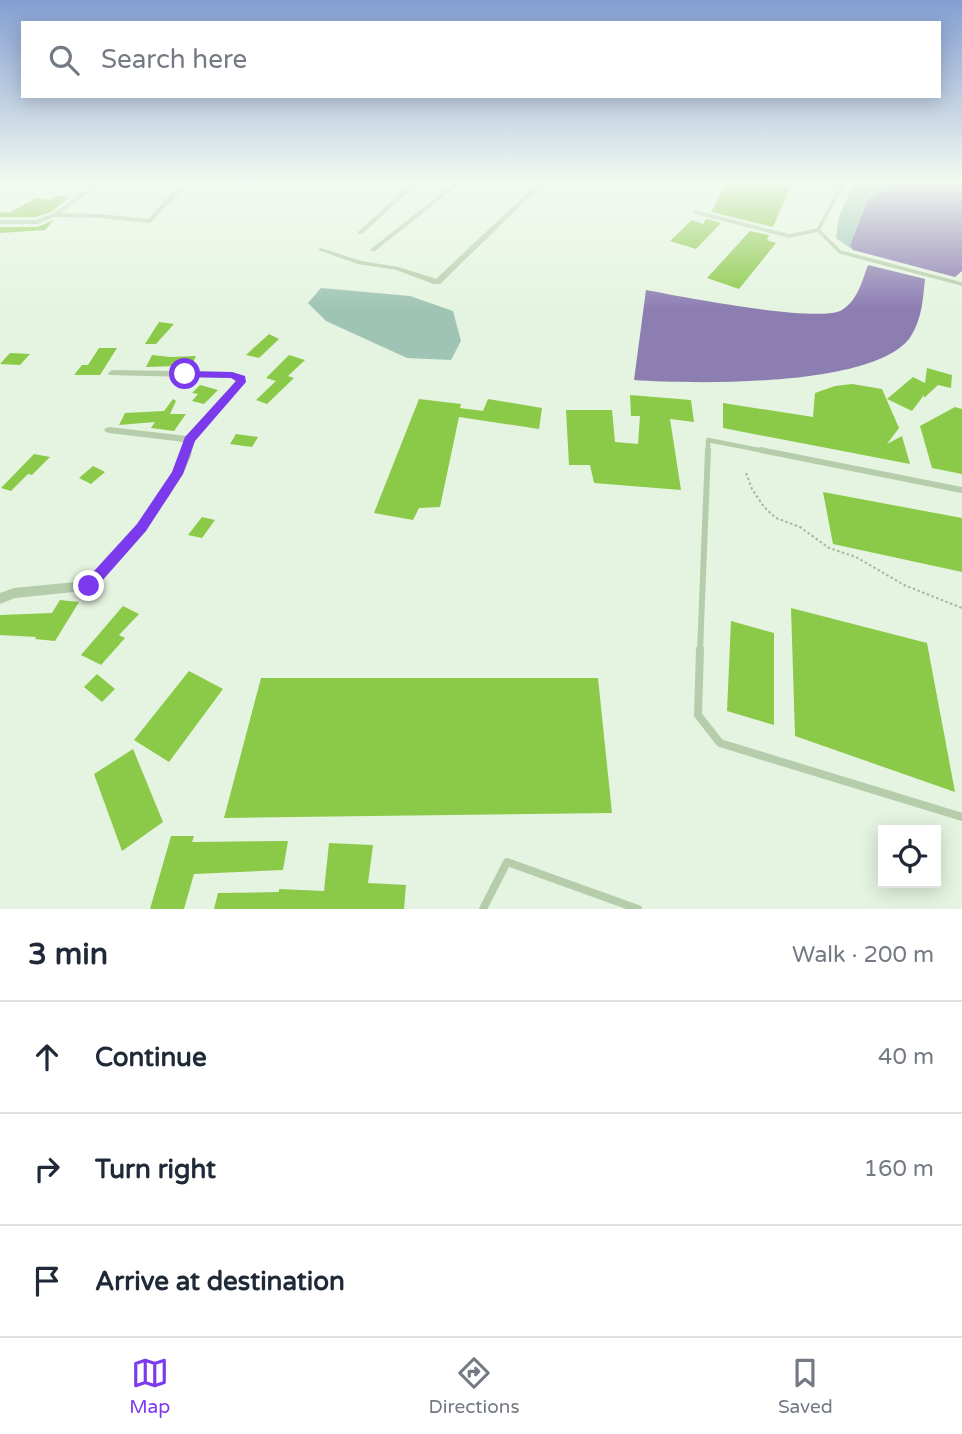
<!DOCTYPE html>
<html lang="en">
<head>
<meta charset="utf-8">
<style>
  :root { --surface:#fff; --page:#f6f6f7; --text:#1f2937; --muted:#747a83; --line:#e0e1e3; --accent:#7c3aed }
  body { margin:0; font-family:"Varela Round",sans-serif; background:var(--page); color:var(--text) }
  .controls { position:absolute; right:21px; bottom:21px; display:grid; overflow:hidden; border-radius:0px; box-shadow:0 4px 18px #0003 }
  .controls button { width:63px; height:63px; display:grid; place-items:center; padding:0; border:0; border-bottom:2px solid var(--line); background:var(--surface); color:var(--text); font:35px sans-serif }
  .stop { position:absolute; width:21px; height:21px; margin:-16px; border:5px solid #7c3aed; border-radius:50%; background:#fff }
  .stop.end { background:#7c3aed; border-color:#fff; box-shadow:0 2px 7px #0008 }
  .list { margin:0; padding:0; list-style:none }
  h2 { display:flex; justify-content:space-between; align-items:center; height:91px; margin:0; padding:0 28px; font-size:30px }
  h2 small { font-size:23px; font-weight:400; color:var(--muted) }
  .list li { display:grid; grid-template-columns:46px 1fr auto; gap:21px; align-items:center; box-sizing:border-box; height:112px; padding:0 28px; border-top:2px solid var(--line) }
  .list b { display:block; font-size:26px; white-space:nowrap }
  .list em { font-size:23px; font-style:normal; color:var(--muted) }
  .icon { flex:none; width:38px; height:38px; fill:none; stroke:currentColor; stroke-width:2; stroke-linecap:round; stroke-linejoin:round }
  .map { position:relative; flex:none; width:962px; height:909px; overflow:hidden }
  .search { position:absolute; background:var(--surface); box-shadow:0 4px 18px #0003; left:21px; right:21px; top:21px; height:77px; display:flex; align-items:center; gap:18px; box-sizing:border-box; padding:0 24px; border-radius:0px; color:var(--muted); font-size:26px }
  .sheet { height:427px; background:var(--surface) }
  nav { display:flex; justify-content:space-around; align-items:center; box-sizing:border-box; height:98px; border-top:2px solid var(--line); background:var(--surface); font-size:19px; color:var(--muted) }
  nav a { display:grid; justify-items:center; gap:4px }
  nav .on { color:var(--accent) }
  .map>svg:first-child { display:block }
  .green { fill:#9fc4b5 }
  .water { fill:#8d7eb2 }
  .building { fill:#8bc949 }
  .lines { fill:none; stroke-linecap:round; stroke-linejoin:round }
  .path { stroke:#a1b995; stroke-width:2; stroke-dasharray:2.5 2.5; stroke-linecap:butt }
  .lane-far3 { stroke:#b5cdab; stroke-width:3.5 }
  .lane-far2 { stroke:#b5cdab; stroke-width:4.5 }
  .lane-far1 { stroke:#b5cdab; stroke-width:6 }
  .lane { stroke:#b5cdab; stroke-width:8 }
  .street { fill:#b5cdab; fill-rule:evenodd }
  .route { fill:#7c3aed }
</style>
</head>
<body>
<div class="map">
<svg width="962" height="909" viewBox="0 0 962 909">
  <rect width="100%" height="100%" fill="#e5f4e0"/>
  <!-- green -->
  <g class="green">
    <polygon points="855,182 896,182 868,200 850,245 853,250 836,238 839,216"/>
    <polygon points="321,288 410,296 453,311 461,341 451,360 407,358 326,321 308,303"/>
  </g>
  <!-- water -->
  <g class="water">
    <polygon points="896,182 962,182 962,271 955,277 853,250 850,245 868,200"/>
    <path d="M868,265L925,279C923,298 922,319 911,336C878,388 692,384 634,380L646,290C679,296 819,324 842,310C858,300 862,281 868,265Z"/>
  </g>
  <!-- building -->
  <g class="building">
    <polygon points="728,182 793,182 773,227 711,212"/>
    <polygon points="56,196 70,197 51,212 36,217 0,217 0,212 9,213 36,198 51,200"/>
    <polygon points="706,219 721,223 696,249 670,241 692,220 703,224"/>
    <polygon points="54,220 45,230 0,233 0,227 37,227"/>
    <polygon points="750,231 769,235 767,240 776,243 739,289 707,278"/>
    <polygon points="159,322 174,324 156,344 145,344"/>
    <polygon points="269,334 279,339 259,358 246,355"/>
    <polygon points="99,348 117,348 100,375 74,375 82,365 88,365"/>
    <polygon points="10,353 30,354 20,365 0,364"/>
    <polygon points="152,355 170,357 196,356 190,368 175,368 176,366 146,367"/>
    <polygon points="289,355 305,360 288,376 294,378 267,404 256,400 276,381 266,378"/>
    <polygon points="927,368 952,375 951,388 938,385 924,398 924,395 912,411 887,399 913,377 925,383"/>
    <polygon points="852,384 882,389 899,428 887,444 902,436 910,464 723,428 723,403 813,417 815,393 835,386"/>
    <polygon points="200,385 218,390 204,404 192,401 198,394 192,393"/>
    <polygon points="630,395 691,400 694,422 670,419 681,490 594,483 590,465 569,465 566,410 612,410 615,442 638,444 640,416 631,416"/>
    <polygon points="173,399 176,401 170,414 186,414 174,431 151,428 155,422 119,425 125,413 164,411"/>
    <polygon points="419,399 461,404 460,408 483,411 488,399 542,408 539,429 459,417 440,507 419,508 413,520 374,513"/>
    <polygon points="955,407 962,409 962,474 932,468 920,426"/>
    <polygon points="236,434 258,437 252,447 230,444"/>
    <polygon points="34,454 50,457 32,475 28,474 11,491 1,488"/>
    <polygon points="93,466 105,472 91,484 79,478"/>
    <polygon points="823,492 962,518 962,572 833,544"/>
    <polygon points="202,517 215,520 202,538 188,535"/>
    <polygon points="60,600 79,602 55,641 35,639 36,637 0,635 0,615 52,613"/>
    <polygon points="123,606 139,614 119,635 125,638 101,665 81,655"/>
    <polygon points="791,608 927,643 955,792 795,736"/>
    <polygon points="731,621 774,633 774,725 727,711"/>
    <polygon points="189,671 223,689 169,762 134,740"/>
    <polygon points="97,674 115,689 102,702 84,687"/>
    <polygon points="261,678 598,678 612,813 224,818"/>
    <polygon points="133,749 163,822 122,851 94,774"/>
    <polygon points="171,836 194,836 192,842 288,841 283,870 194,874 184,909 150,909"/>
    <polygon points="329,843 373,845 368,883 406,885 404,909 214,909 218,893 279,892 279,889 324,891"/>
  </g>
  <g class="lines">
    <!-- path -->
    <polyline class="path" points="746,473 752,489 764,507 776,518 800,527 829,548 856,557 904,585 962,608"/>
    <!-- lane-far3 -->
    <g class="lane-far3">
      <polyline points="695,212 789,236 818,230 844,182"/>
      <polyline points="818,230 840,252 962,284"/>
    </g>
    <!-- lane-far2 -->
    <polyline class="lane-far2" points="708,452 708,440 769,452"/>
    <!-- lane-far1 -->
    <g class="lane-far1">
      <polyline points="761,450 962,490"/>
      <polyline points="700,651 708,450"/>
    </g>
    <!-- lane -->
    <g class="lane">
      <polyline points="700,649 698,715 720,743 962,817"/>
      <polyline points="483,909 507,862 638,909"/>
    </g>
    <!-- street -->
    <g class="street">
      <path d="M98,182H104L60,213L100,214L148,219C160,207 177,181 195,182L183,189L150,223L100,218L55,217L37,224H0V220H36L52,214Z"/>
      <polygon points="365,182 373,182 374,183 371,185"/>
      <polygon points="413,182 419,182 362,234 358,234 358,232"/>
      <polygon points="456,182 462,182 375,251 371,251 371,249"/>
      <polygon points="539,182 545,182 440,284 434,284 396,270 358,264 318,250 321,248 361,261 399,267 436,279"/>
      <path d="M112,370L232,372L244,376L245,378L237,392L194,441L191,456L183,474L168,498L136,540L93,590L15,598L0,604V593L14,588L86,581C119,545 175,491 184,442L109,433L106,432L104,430L106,428L109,427L187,436L231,388L236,379L231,378L109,375L108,373Z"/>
    </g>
  </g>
  <!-- sky -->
  <linearGradient id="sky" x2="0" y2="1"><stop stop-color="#839ed2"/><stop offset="0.59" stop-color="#f3faf1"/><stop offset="1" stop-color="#f3faf1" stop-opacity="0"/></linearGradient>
  <rect width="962" height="309" fill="url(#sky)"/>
  <!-- route -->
  <polygon class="route" points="185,371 232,372 245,376 246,382 195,441 183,474 146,531 94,590 84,590 84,582 137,524 172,472 185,437 236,381 231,378 181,377 180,374"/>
</svg>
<div class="controls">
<button><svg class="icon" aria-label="locate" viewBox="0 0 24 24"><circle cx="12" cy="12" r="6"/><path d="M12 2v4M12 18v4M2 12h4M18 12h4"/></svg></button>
</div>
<div class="stop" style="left:185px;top:374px"></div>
<div class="stop end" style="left:89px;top:586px"></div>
<div class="search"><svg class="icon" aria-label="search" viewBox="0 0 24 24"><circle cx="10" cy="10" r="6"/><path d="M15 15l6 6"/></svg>Search here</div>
</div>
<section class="sheet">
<h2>3 min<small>Walk · 200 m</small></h2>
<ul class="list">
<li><svg class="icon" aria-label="ahead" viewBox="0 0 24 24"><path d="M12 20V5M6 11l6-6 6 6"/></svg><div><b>Continue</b></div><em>40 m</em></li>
<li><svg class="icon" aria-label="right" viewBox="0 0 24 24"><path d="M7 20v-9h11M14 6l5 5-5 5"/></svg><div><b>Turn right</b></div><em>160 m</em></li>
<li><svg class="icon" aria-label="arrive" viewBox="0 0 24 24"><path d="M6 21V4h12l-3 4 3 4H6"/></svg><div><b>Arrive at destination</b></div></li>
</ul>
</section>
<nav>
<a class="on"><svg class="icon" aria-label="map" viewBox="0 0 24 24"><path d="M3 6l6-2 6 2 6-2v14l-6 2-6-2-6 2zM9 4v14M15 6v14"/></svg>Map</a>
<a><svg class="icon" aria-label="directions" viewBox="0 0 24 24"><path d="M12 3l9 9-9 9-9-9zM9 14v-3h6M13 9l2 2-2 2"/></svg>Directions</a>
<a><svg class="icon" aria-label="saved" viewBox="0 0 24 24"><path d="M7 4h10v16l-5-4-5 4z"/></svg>Saved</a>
</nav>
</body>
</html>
